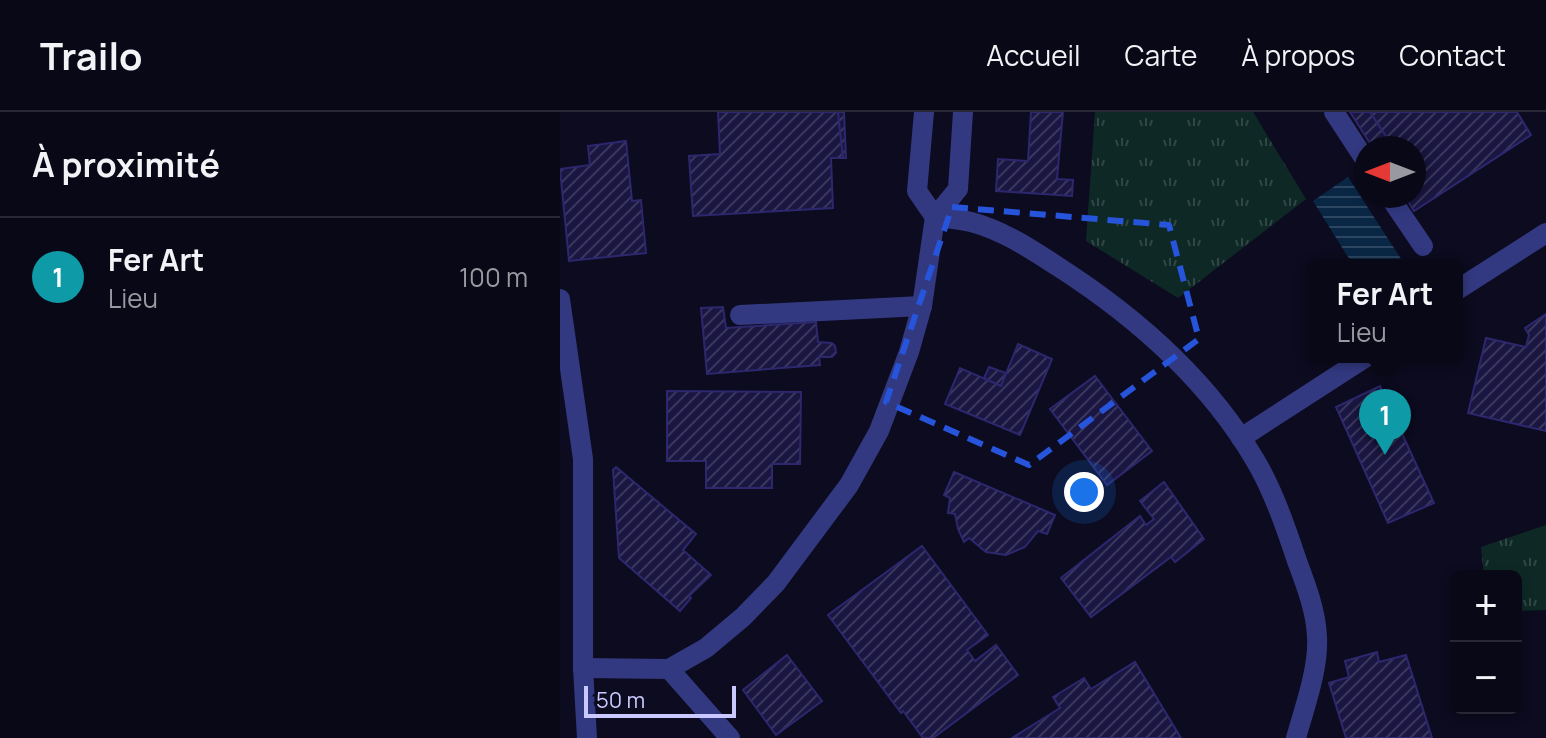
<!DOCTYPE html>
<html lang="fr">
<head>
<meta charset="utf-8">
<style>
  :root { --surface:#090817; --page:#121120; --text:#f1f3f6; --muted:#999aa1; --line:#292936; --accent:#00f4f2 }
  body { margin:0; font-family:Manrope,sans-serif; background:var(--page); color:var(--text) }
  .controls { position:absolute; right:24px; bottom:24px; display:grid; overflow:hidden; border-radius:12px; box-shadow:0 4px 12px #0003 }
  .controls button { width:72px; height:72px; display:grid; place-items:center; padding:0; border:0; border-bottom:2px solid var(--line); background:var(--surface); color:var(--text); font:40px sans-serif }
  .compass { position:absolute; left:794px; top:24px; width:72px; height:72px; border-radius:50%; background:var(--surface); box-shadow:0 4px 12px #0003; rotate:270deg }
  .scale { position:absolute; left:24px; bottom:20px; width:152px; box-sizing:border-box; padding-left:8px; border:4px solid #c9c9ff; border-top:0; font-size:22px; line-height:28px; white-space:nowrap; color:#c9c9ff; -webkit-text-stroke:6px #0c0b1f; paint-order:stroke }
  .you { position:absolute; left:524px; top:380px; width:28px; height:28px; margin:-20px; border:6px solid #fff; border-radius:50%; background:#1a73e8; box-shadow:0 0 0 12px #1a73e833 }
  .badge { display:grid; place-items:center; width:52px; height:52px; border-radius:50%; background:var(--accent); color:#fff; font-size:26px; font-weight:700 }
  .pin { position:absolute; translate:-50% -66px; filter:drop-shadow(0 2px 4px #0008) }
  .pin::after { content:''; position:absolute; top:42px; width:28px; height:24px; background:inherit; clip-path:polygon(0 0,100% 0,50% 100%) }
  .popup { position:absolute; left:747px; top:147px; width:156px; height:104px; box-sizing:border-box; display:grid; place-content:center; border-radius:12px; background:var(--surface); filter:drop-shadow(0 2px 6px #0005); font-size:26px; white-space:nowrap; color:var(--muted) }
  .popup b { font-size:30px; color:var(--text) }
  .popup::after { content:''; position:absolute; left:50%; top:100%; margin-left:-16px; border:16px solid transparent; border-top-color:var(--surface) }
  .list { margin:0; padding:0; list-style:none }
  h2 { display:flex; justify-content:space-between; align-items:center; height:104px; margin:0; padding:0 32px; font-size:34px }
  h2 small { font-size:26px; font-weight:400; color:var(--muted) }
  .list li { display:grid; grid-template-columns:52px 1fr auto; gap:24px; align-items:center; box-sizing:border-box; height:120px; padding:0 32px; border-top:2px solid var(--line) }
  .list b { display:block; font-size:30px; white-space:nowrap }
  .list p { margin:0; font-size:26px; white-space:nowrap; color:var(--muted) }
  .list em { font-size:26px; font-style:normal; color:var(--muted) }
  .map { position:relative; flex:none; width:986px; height:626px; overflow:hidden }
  header { display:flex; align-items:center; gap:48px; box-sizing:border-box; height:112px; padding:0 40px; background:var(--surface); border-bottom:2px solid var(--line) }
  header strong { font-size:38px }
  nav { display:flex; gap:44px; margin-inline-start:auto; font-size:28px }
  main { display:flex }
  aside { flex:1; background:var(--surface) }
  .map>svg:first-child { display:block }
  .grass { fill:url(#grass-tufts) }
  .water { fill:url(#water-rules) }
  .building { fill:url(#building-hatch); stroke:#2d276e; stroke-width:2 }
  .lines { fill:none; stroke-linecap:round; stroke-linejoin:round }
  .minor { stroke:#333981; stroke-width:20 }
  .marked { fill:none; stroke:#2654da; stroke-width:6; stroke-dasharray:16 10; stroke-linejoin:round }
</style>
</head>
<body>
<header>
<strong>Trailo</strong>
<nav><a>Accueil</a><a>Carte</a><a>À propos</a><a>Contact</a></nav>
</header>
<main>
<aside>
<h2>À proximité<small></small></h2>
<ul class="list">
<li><span class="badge" style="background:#0f9aa8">1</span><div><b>Fer Art</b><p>Lieu</p></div><em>100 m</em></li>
</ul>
</aside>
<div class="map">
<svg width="986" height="626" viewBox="0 0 986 626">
  <defs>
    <pattern id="grass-tufts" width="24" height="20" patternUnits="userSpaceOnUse" patternTransform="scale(2)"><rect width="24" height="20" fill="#0e2925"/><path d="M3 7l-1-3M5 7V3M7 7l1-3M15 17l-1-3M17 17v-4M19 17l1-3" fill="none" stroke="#304746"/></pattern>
    <pattern id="water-rules" width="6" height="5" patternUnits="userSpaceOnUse" patternTransform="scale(2)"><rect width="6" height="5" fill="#092745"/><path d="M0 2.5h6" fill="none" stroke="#2c4561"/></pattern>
    <pattern id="building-hatch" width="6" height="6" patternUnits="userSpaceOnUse" patternTransform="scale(2)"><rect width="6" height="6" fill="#1a1641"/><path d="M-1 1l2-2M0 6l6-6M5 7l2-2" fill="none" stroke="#3a375e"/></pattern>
  </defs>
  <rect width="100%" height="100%" fill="#0c0b1f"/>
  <!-- grass -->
  <g class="grass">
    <polygon points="535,0 693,0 746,87 618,186 526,129"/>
    <polygon points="986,413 986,498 956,499 956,464 924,464 921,435"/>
  </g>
  <!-- water -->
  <polygon class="water" points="788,65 845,153 797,153 788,145 753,89"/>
  <!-- building -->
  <g class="building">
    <polygon points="158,0 278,0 283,46 271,46 273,96 133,104 129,44 160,42"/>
    <polygon points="278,0 284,0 286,46 283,46"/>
    <polygon points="471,0 503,0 497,67 513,68 512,84 436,79 438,47 468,49"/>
    <polygon points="790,0 810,0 834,36 813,36"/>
    <polygon points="810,0 957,0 971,23 854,99 845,84 854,84 854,36 834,36"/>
    <polygon points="66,29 72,89 81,88 86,141 9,149 0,57 30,53 28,34"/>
    <polygon points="163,195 166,216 256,210 258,230 272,231 275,234 276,241 272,245 259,245 260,253 147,262 141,196"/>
    <polygon points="986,202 986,319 908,301 926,226 966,235 969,223 965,216"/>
    <polygon points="458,232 492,247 460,323 385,292 400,256 441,274"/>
    <polygon points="429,255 446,261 441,274 424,266"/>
    <polygon points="535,264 592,339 547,373 490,297"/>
    <polygon points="820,274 874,391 828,411 776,295"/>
    <polygon points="107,279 241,280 240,352 212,352 212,376 146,376 146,349 107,349"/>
    <polygon points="56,355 136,422 123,438 151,463 129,484 131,486 120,499 59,446 53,358"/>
    <polygon points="394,360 495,403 487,422 478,419 465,435 446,443 426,440 409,426 404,430 398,417 395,402 388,401 390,386 384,383"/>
    <polygon points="604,370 644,427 615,450 611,445 531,505 501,466 580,404 586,413 594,407 580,389"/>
    <polygon points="362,434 428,523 407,538 415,549 436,533 458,563 373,626 363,626 343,599 341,601 268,503"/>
    <polygon points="817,540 819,550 846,543 872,626 786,626 769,571 789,565 785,549"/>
    <polygon points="227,543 262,589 216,623 183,578"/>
    <polygon points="575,550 621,626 452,626 500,596 493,585 524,566 531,577"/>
  </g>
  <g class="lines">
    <!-- minor -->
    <g class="minor">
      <polyline points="364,0 357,79 375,105"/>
      <polyline points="774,0 806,49"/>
      <polyline points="829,84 863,134"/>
      <path d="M375,105C387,106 399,107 411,110C442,118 471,137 497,154C575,204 648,268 695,348C713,378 726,416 737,449C746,473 756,499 757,525C759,556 744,597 736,626"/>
      <polyline points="897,178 986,121"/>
      <polyline points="0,187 23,347 23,556 27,626"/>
      <polyline points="180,203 362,194"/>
      <polyline points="681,326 806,245"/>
      <polyline points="23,556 109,557 146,536 183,505 216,471 289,373 319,319 349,240 362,194 375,105 398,77 403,0"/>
      <polyline points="109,557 170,626"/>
    </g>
  </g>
  <!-- marked area -->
  <path class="marked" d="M392,95L609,113L639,227L469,353L326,290Z"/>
</svg>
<div class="controls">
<button>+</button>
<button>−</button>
</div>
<svg class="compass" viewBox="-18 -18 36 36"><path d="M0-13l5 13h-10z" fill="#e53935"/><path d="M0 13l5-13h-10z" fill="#999aa1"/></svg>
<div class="scale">50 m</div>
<div class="you"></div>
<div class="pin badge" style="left:825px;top:343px;background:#0f9aa8">1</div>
<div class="popup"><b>Fer Art</b>Lieu</div>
</div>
</main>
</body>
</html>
